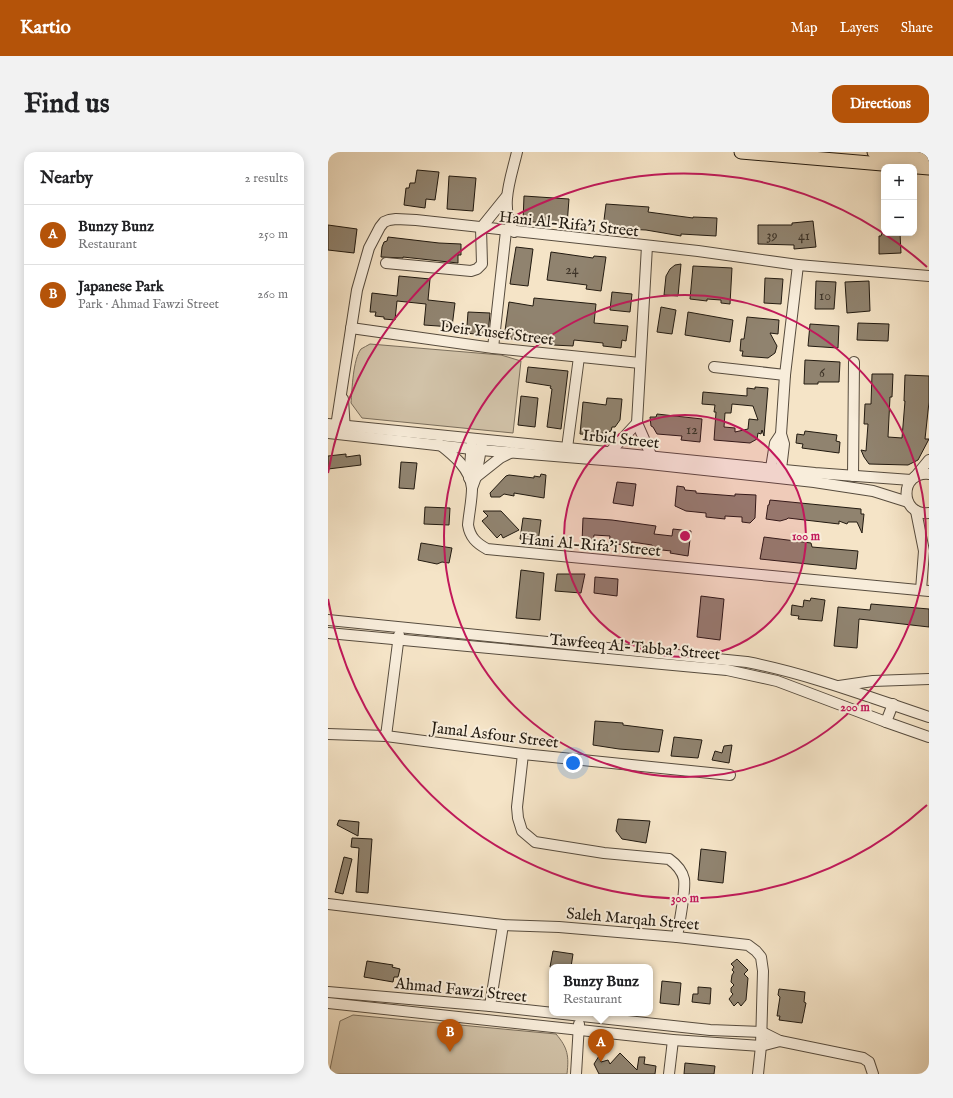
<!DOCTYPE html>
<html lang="en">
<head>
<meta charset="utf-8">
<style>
  :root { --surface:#fff; --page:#f2f2f2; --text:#202124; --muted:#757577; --line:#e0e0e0; --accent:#b45309 }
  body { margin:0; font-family:"IM FELL English",serif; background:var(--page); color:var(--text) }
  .controls { position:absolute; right:12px; top:12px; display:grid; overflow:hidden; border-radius:8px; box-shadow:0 2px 10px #0003 }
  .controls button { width:36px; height:36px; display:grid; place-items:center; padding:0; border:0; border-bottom:1px solid var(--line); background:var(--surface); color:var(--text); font:20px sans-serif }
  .you { position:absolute; left:245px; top:611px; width:14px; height:14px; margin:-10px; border:3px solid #fff; border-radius:50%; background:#1a73e8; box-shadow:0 0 0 6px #1a73e833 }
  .badge { display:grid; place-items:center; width:26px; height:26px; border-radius:50%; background:var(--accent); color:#fff; font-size:13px; font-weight:700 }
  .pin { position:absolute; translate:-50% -33px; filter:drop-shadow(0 1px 2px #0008) }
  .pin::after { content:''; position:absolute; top:21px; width:14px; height:12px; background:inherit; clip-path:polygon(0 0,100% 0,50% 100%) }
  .popup { position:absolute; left:221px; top:812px; width:104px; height:52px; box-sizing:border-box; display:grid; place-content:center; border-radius:8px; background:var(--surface); filter:drop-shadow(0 1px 3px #0005); font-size:13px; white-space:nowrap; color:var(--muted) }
  .popup b { font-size:15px; color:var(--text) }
  .popup::after { content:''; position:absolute; left:50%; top:100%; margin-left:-8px; border:8px solid transparent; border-top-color:var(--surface) }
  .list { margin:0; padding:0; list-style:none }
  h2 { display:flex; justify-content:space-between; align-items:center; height:52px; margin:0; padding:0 16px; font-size:17px }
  h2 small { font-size:13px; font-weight:400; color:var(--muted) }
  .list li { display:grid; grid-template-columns:26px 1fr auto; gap:12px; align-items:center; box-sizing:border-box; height:60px; padding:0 16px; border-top:1px solid var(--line) }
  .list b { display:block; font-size:15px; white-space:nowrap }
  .list p { margin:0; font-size:13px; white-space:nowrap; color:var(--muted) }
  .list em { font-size:13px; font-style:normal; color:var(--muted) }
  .map { position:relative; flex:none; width:601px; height:922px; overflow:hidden; border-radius:12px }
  header { display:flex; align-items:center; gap:24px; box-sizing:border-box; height:56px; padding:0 20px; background:var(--accent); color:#fff }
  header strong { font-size:19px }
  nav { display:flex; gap:22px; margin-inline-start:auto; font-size:14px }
  .intro { display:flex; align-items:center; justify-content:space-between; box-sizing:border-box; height:96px; padding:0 24px }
  h1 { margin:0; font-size:28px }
  .button { padding:10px 18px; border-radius:12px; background:var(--accent); color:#fff; font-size:14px; font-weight:700 }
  main { display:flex; gap:24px; padding:0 24px }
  aside { flex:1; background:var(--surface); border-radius:12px; box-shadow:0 2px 10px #0003 }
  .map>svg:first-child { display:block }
  .green { fill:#d1c2a8; stroke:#7a6e5c }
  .building { fill:#90836f; stroke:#221a10; fill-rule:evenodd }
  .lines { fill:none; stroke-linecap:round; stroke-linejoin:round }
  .minor-casing { stroke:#574c3e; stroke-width:12 }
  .major-casing { stroke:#221a10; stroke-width:15 }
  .minor { stroke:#f8eddb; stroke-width:10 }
  .major { stroke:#f5e4c7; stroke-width:13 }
  .ring { fill:none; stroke:#c2185b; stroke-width:2 }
  .labels { text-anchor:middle; stroke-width:4; stroke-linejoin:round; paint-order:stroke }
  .number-label { font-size:14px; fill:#3e3428 }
  .street-label { font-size:16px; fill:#221a10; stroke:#f8eddb }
  .centre { fill:#c2185b; stroke:#f8eddb; stroke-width:2 }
  .ring-label { font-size:12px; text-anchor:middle; font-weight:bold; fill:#c2185b; stroke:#f8eddb; stroke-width:4; stroke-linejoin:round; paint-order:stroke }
</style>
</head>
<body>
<header>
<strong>Kartio</strong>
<nav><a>Map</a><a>Layers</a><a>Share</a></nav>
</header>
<div class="intro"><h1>Find us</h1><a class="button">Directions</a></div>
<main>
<aside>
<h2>Nearby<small>2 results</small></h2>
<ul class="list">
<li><span class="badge">A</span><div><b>Bunzy Bunz</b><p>Restaurant</p></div><em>250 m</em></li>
<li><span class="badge">B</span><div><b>Japanese Park</b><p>Park · Ahmad Fawzi Street</p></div><em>260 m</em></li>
</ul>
</aside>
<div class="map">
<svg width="601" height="922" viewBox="0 0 601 922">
  <rect width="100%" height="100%" fill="#f5e4c7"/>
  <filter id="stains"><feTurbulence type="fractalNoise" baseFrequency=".005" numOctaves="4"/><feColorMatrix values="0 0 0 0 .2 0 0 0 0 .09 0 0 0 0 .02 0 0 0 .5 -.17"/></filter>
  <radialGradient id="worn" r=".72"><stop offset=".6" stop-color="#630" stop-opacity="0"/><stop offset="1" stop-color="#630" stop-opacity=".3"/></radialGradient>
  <!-- green -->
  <g class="green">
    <path d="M42,192L173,203L193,209L185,281L34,266L23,251C24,238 25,207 33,197C36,195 39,194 42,192Z"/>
    <path d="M25,863L228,882C240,896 241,904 239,922H1L12,869Z"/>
  </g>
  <!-- building -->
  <g class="building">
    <polygon points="89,18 111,20 107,48 98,47 97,56 76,53 78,36 81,36 82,31 87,31"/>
    <polygon points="121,24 148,26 145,59 119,57"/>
    <polygon points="196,44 241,47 239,73 195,69"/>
    <polygon points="278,52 321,55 320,60 365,66 365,65 389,66 388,84 353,82 353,84 318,78 275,76"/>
    <polygon points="485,69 488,95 466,97 466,93 430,92 430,73 464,73 464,71"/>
    <polygon points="0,73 29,77 26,101 0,98"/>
    <polygon points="554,81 572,81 573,101 551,102 551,84 553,84"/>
    <polygon points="60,85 111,91 133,92 133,103 130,103 130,111 75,105 75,106 53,105 54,95 56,90 59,89"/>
    <polygon points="188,95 205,97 200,134 182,132"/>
    <polygon points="223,100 265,106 266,104 278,105 273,139 258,137 259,133 219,128"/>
    <polygon points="353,112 350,144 336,143 338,124 342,117 347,113"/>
    <polygon points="365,114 404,116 402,152 393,151 393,148 379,147 379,149 362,147"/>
    <polygon points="71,124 102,127 100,148 127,151 124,175 96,173 98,152 69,149 67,168 56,167 56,165 47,164 48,160 42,160 44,141 69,144"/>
    <polygon points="437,126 455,127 453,152 436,151"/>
    <polygon points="488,129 508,130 506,157 487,157"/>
    <polygon points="541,129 542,159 519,161 517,130"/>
    <polygon points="284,140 304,142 302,160 282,158"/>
    <polygon points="206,146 268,152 266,171 300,174 298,189 294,188 293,196 275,194 275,191 246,188 245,194 225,193 225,188 192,186 192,188 176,186 181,150 205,154"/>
    <polygon points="333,155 348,158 344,182 329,180"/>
    <polygon points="140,160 162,161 160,183 136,181 136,174 139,174"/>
    <polygon points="360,160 405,168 402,190 357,183"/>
    <polygon points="419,165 451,168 450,182 442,181 449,194 447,201 440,206 414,204 415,199 412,199 413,187 416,187"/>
    <polygon points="530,171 561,172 560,189 529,188"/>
    <polygon points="482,172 511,174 510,196 480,194"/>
    <polygon points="477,208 512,210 511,230 490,230 490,232 476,232"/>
    <polygon points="200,215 240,219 233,277 219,275 224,237 222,236 223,234 198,230"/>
    <polygon points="544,222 565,222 564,245 562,245 560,285 574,286 577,249 576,249 577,223 601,224 601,250 597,287 601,287 590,308 580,313 541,312 536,305 533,298 538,299 540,272 536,272 537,252 543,252"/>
    <path d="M427,235L440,236L436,284L434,278L433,282L430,281L429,287L422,291L386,288L388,260H386L387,253L374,252L375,240L419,244V236L427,237ZM404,252L425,254L430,268L421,267L420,277L407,280V276L396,275L397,261H403Z"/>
    <polygon points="193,244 210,246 207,275 190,273"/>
    <polygon points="279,246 294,247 292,268 287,275 284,275 283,279 267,283 252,282 255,250 278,253"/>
    <polygon points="329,262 374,267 372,290 353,288 354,284 329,282 325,275 323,274 322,265 328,265"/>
    <polygon points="477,279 509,283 508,289 512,290 511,301 474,296 475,292 468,291 469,282 476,283"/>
    <polygon points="18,302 18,305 32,303 33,313 0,317 0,304"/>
    <polygon points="73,310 89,311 86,337 71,336"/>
    <polygon points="213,322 218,323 216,346 186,341 186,344 176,342 172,345 163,345 162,341 178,324 181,323 206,326 206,324 212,325"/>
    <polygon points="289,330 308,332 305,354 285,351"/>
    <polygon points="349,334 356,335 357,338 368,339 368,341 407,344 407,342 428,343 427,366 422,371 414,370 414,365 397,364 397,367 378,365 378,361 358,359 347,354"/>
    <polygon points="442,348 533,357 533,362 536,362 534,381 529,370 520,370 519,372 511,369 511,372 460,366 459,367 452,369 438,367 440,353 441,353"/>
    <polygon points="97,355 122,356 121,373 96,372"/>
    <polygon points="155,359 173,359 191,378 175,386 173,382 169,386 154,369 160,364"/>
    <polygon points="195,366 213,368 210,390 192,387"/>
    <polygon points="255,366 284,368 328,374 326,382 344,384 345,377 363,379 360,404 342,401 343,399 325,397 324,393 304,390 303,394 281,391 282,384 266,383 265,391 254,390"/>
    <polygon points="436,385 483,391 484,395 530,399 528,417 432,407"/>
    <polygon points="93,391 124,396 121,411 114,410 109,412 90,408"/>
    <polygon points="193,418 216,421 212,468 188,466"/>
    <polygon points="229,422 257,422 253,441 227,439"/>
    <polygon points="267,425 290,427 289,444 266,441"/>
    <polygon points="373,444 396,447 392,488 369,485"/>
    <polygon points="483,446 497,448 494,469 470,467 471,464 463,463 464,453 475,455 476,448 482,449"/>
    <polygon points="543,452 601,457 601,475 531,467 529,496 506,494 510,455 542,458"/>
    <polygon points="267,569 295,571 295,573 335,578 331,600 291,597 265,593"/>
    <polygon points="346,585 374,588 370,606 343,604"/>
    <polygon points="404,593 401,611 384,608 387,599 394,601 396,594"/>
    <polygon points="290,667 322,669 318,691 294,687 288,679"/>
    <polygon points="11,668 31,670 30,684 9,673"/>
    <polygon points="24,686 44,687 40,741 28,740 31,696 23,695"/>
    <polygon points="373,697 398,700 395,731 370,728"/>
    <polygon points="16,705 24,707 15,742 7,740"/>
    <polygon points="225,799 245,802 243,815 222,815"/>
    <polygon points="409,807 420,818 416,822 420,826 418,848 413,854 410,850 406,854 401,847 405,842 403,840 403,836 406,833 403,830 404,823 406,820 404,818 406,815 403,812"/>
    <polygon points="39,809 65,813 64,815 72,817 70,825 66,825 65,830 36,825"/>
    <polygon points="334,829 353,831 351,853 332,851"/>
    <polygon points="370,835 383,836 382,852 364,850 365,842 370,842"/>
    <polygon points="451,837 477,840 476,850 478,851 474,871 451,868 452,864 449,864 452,845 450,843"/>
    <polygon points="292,901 309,918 311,905 317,905 316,912 328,914 327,922 271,922 266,912 271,904 273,910 280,908 282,912"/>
    <polygon points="357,911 387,914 386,922 356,922"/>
  </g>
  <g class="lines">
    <!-- minor casing -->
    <g class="minor-casing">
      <g id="minor">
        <path d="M186,80C171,55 183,26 189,0"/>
        <polyline points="319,94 309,271 323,303"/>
        <polyline points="58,111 143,119 149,117 154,112 153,76 178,45"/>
        <polyline points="23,176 165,196 312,211"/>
        <polyline points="165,196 178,79"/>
        <polyline points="386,215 457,223"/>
        <polyline points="15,247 17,279"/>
        <polyline points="0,272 487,321 583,328"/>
        <polyline points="0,281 153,298 312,311 486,330 545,339 580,350"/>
        <polyline points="7,281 29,138 41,96 52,75 56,70 61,68 68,67 88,68 370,99 470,113 601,124"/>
        <path d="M111,292C125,303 142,316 144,336C144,348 141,361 140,373C142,385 148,391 159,397L601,439"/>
        <polyline points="239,296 251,205"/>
        <polyline points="283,299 309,271"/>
        <polyline points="443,316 447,291 453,282"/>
        <polyline points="453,317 456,292 453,282 457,223 470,113"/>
        <path d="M601,322C571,319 571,364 601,361"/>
        <polyline points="525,324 526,210"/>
        <polyline points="148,325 172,306 184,300"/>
        <polyline points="587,325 601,308"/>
        <polyline points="141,326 144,290"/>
        <polyline points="144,336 148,325 154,291"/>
        <polyline points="588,359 596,399 593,438"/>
        <path d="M0,468L419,510C481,522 541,545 601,565"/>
        <polyline points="0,481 399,518 449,529 558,570 601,585"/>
        <polyline points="511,534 545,529 601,527"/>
        <polyline points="558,570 565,552"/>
        <polyline points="0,582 58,584 195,602 402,623"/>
        <polyline points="58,584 71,483"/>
        <path d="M195,602L189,655L190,666L194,679L207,690L276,701L341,707C348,712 354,718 356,727C358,739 351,772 349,785"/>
        <polyline points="0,752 175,773 231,775 349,785 420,793 428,799 433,805 435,819 433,894 430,922"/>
        <polyline points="0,840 162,854 382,878 434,880 452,889 535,906 541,910 545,922"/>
        <polyline points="0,851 345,888 433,894 452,889"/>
        <polyline points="162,854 175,773"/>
        <polyline points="248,922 251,872"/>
        <polyline points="341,922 345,888"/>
      </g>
    </g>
    <!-- major casing -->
    <g class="major-casing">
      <g id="major">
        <polyline points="413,0 601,16"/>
        <polyline points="546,0 601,6"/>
      </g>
    </g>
    <!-- minor -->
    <use href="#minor" class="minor"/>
    <!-- major -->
    <use href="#major" class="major"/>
  </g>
  <!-- distance rings -->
  <circle cx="357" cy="384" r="121" fill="#c2185b" fill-opacity=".12"/>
  <g class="ring">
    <circle cx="357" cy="384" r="121"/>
    <circle cx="357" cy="384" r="241"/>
    <path d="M599 653A362 362 0 0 1 0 447M0 321A362 362 0 0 1 599 115"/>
  </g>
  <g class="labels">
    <!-- number labels -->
    <g class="number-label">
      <text x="444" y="88">39</text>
      <text x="476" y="88">41</text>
      <text x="244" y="122">24</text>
      <text x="497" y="148">10</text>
      <text x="494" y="225">6</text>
      <text x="364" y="282">12</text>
    </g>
    <!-- street labels -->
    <g class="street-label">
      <text transform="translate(241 71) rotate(6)" y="6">Hani Al-Rifa'i Street</text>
      <text transform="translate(169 180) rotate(7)" y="6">Deir Yusef Street</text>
      <text transform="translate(293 286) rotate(6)" y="6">Irbid Street</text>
      <text transform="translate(263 392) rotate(5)" y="6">Hani Al-Rifa'i Street</text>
      <text transform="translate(307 494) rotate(5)" y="6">Tawfeeq Al-Tabba’ Street</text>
      <text transform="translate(167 582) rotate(7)" y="6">Jamal Asfour Street</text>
      <text transform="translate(305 766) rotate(5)" y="6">Saleh Marqah Street</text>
      <text transform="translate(133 837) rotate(6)" y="6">Ahmad Fawzi Street</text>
    </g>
  </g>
  <circle cx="357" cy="384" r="6" class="centre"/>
  <g class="ring-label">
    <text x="478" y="388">100 m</text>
    <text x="527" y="559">200 m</text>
    <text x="357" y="750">300 m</text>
  </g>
  <rect width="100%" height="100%" filter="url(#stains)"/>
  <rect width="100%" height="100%" fill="url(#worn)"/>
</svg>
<div class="controls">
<button>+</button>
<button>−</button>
</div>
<div class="you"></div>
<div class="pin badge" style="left:273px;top:910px">A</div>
<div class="popup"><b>Bunzy Bunz</b>Restaurant</div>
<div class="pin badge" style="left:122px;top:900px">B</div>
</div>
</main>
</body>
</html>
